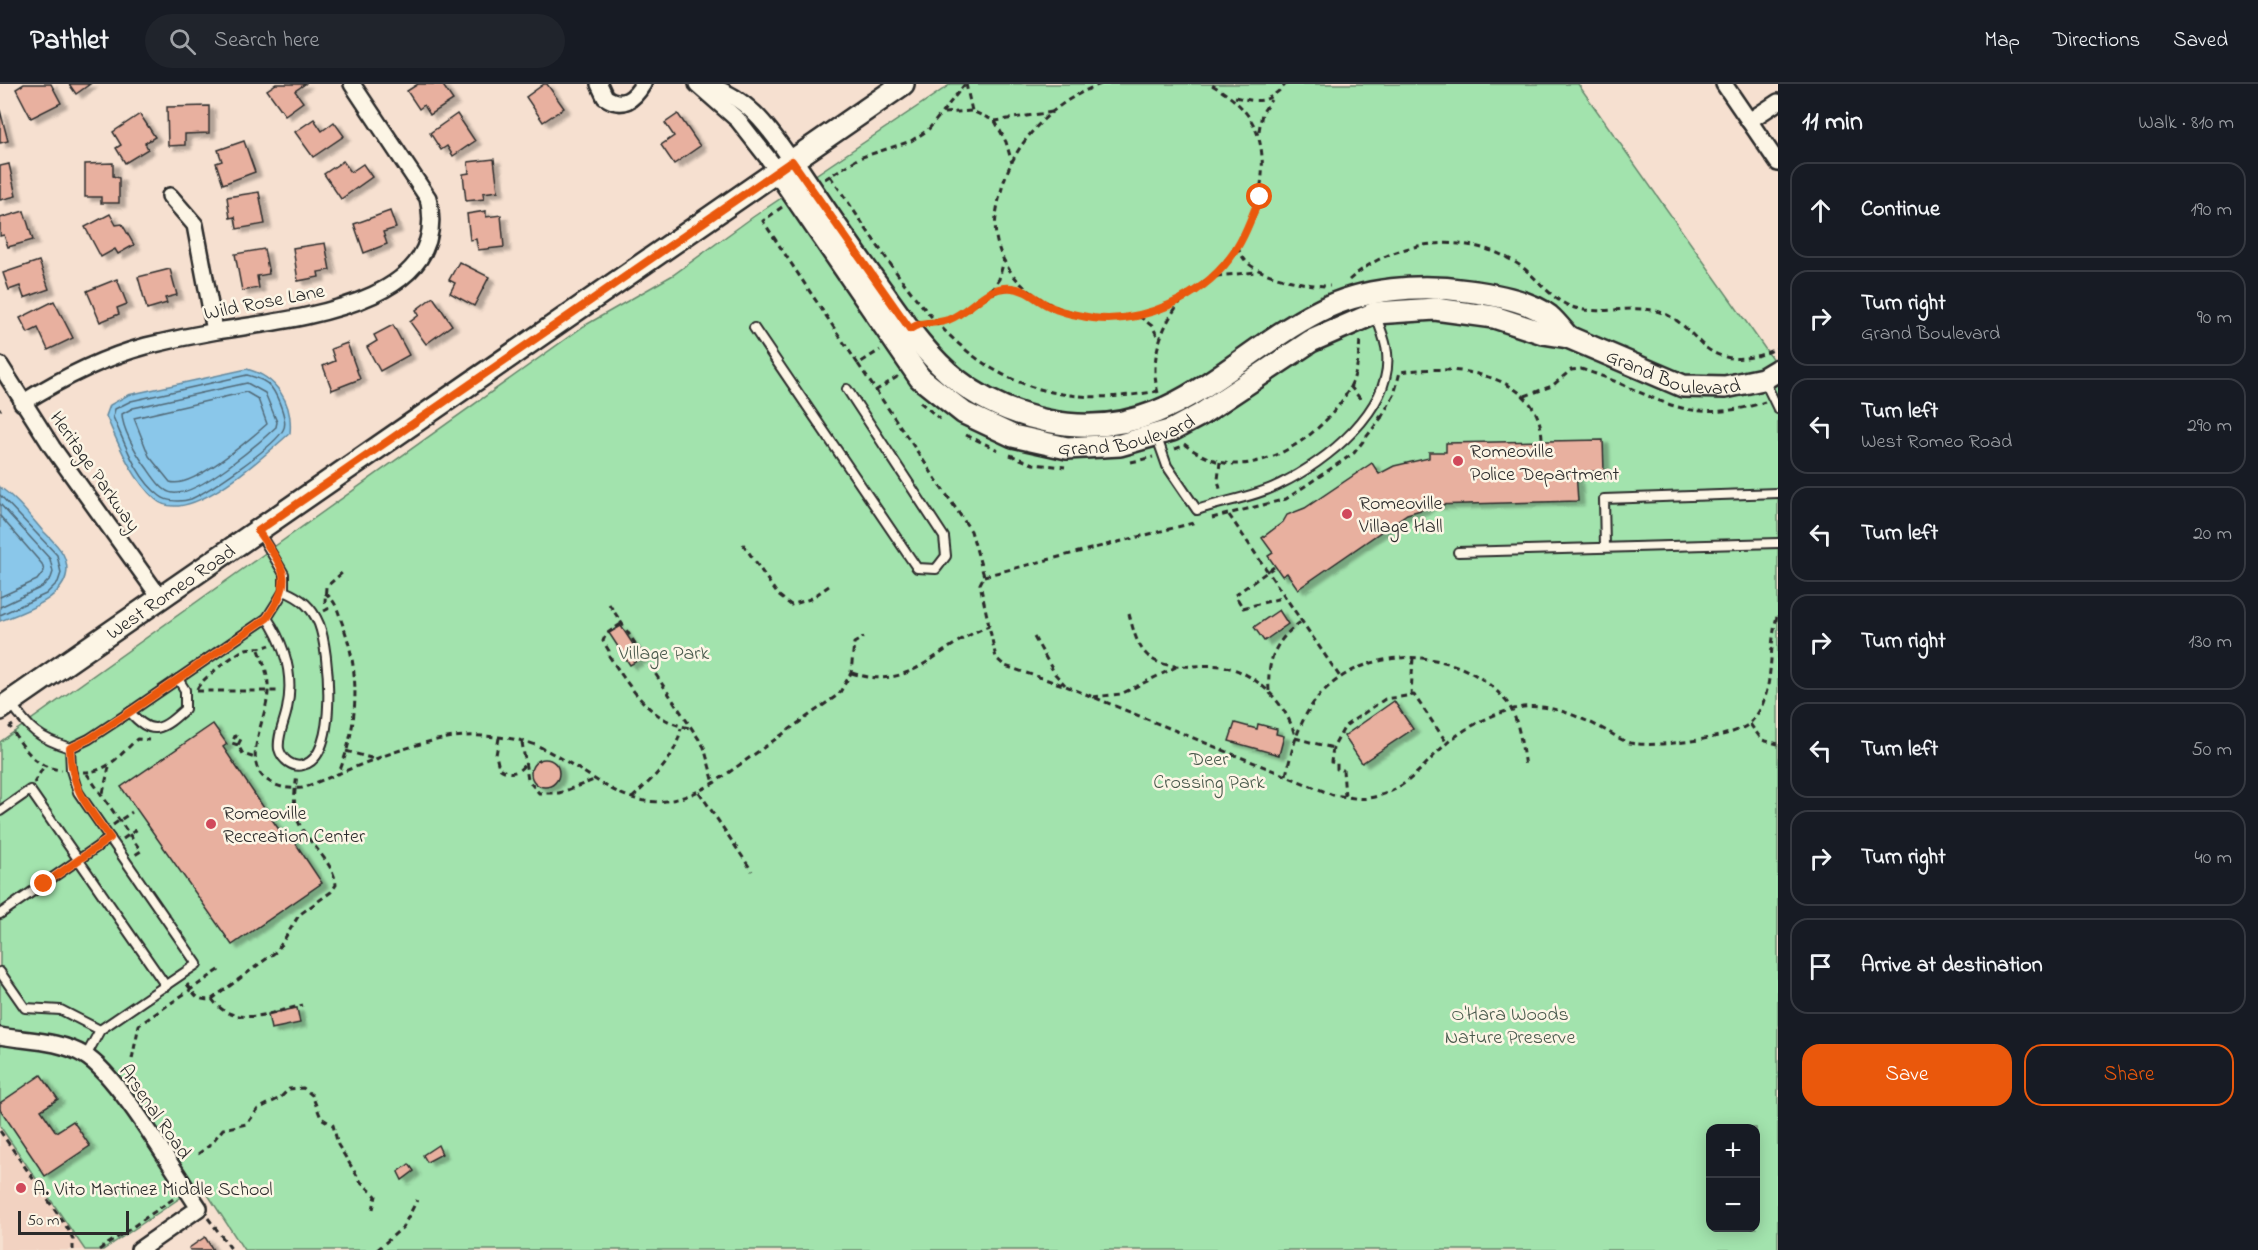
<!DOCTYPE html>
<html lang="en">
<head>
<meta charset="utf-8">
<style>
  :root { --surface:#171b24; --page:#20242c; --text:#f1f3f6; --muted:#9ea1a6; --line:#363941; --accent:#ea580c }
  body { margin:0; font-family:"Indie Flower",sans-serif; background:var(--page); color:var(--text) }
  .controls { position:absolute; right:18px; bottom:18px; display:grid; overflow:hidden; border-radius:12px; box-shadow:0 3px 15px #0003 }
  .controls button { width:54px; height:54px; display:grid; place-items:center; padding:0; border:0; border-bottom:2px solid var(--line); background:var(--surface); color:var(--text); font:30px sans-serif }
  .scale { position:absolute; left:18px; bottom:15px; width:111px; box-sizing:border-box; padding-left:6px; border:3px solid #2b2b2b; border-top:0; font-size:16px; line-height:21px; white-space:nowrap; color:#2b2b2b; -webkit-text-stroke:4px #fcf5e5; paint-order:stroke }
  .stop { position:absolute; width:18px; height:18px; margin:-14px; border:4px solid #ea580c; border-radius:50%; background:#fff }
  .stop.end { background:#ea580c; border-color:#fff; box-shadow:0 2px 6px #0008 }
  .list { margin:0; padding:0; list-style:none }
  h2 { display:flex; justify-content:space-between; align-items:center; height:78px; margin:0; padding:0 24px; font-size:26px }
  h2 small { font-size:20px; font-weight:400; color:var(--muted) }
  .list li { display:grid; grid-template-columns:39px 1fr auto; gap:18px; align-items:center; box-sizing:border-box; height:96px; margin:0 12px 12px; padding:0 12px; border:2px solid var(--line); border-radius:18px }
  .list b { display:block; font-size:22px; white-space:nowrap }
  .list p { margin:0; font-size:20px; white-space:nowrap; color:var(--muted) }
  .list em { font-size:20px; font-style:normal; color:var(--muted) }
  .actions { display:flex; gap:12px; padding:18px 24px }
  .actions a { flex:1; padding:14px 0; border:2px solid var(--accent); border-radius:18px; text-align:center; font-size:21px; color:var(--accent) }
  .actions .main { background:var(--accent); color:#fff }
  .icon { flex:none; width:33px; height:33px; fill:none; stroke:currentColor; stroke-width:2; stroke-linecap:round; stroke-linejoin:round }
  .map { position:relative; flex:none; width:1778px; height:1166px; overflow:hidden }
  header { display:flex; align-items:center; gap:36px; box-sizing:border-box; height:84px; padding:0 30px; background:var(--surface); border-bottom:2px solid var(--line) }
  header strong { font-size:28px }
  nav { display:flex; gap:33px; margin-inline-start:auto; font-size:21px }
  .search { width:420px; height:54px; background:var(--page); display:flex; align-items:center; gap:15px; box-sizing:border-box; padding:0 21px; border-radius:33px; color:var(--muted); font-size:22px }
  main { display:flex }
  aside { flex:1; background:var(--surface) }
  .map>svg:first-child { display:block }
  .built { fill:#f2d2c1 }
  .green { fill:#a2e3ad; stroke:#66876c; stroke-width:1.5; fill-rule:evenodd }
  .water { fill:#8ac7ea; stroke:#64899e; stroke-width:1.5 }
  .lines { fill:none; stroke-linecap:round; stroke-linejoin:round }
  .shore { stroke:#516977; stroke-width:1.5 }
  .building { fill:#e8b09f; stroke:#2b2b2b; stroke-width:1.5; filter:url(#shadow) }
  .lane-casing { stroke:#2b2b2b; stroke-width:12 }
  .street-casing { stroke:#2b2b2b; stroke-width:20 }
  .secondary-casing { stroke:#2b2b2b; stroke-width:26 }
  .path { stroke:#2b2b2b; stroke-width:3; stroke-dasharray:6 4.5; stroke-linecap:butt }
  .lane { stroke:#fcf5e5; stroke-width:8 }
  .street { stroke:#fcf5e5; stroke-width:15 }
  .secondary { stroke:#fcf5e5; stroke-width:21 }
  .route { stroke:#ea580c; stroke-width:8 }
  .poi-dot { fill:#d1495b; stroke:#fcf5e5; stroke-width:2 }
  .labels { text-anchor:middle; stroke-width:5; stroke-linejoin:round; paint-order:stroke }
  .street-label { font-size:20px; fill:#2b2b2b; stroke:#fcf5e5 }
  .poi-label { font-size:20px; fill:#2b2b2b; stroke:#fcf5e5; text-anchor:start }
  .park-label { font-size:20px; fill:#49594c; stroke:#fcf5e5 }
</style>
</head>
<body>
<header>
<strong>Pathlet</strong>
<div class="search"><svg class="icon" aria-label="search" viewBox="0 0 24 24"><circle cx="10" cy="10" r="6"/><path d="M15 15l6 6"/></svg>Search here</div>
<nav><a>Map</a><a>Directions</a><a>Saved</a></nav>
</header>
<main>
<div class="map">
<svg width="1778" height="1166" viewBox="0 0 1778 1166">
  <defs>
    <filter id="shadow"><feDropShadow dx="6" dy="4" stdDeviation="1.5" flood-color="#0004"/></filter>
  </defs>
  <rect width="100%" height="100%" fill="#f6e0d0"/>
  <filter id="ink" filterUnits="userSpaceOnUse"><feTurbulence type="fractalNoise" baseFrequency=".0167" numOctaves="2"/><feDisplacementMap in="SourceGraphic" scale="12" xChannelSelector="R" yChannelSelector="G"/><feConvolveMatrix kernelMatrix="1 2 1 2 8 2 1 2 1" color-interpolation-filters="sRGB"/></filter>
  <g filter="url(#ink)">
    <!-- built -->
    <polygon class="built" points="0,1042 85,1166 0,1166"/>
    <!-- green -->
    <path class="green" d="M951,0H1578L1778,283V1166H244L201,1100L103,1166H85L0,1042V658L584,242L673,191L753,133ZM1710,1044H1756V1144H1710Z"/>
    <!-- water -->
    <g class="water">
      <path d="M247,285C276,293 293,318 290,349C265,371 187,445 155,415C131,393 119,361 106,332L110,321L128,311Z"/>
      <path d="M0,403C17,415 29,431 42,446C49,453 58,461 63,470C82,509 27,527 0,537Z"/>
    </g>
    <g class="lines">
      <!-- shore -->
      <g class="shore">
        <path d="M247,291C255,293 265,296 271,303C277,311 289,338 283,346C274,363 209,407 191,415C182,418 167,418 160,412C136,394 125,359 113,333L115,325L131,317Z"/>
        <path d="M247,299L265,309L277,338L276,343C258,360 198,412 173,409C161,408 151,389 144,380C136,369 122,344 122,330L133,324Z"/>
        <path d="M246,308L258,315L267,340C250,355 191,406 170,398L149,372L134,334Z"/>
        <polyline points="0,411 57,471 61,489 58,498 46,510 0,531"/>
        <polyline points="0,420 50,475 53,488 51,494 42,503 0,523"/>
        <polyline points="0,432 42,480 44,487 37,496 0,513"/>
      </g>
    </g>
    <!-- building -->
    <g class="building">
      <polygon points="24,0 51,0 61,19 31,34 16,5"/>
      <polygon points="69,0 90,0 76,10"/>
      <polygon points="276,0 305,0 295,7 303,18 285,31 267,6"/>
      <polygon points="418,0 442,0 453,16 430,31 424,21 419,25 407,7"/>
      <polygon points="544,0 547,0 564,24 543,38 526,13"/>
      <polygon points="209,22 209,49 185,50 185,61 168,62 167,23"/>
      <polygon points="0,26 8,57 0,59"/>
      <polygon points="140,30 155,53 145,59 148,65 125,79 116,64 121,61 113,48"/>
      <polygon points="457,30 475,57 453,72 447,62 441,66 430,49"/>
      <polygon points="678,30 700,62 674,80 661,61 674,52 665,39"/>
      <polygon points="314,35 322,47 334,38 344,52 313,73 295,48"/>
      <polygon points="244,57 255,88 223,100 216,79 222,77 218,66"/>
      <polygon points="494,75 498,107 483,109 484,115 466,117 463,90 469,89 468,78"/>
      <polygon points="343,77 351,88 363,80 372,93 341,115 324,90"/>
      <polygon points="113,79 113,92 119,94 119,119 101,119 101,113 85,113 85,80"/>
      <polygon points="9,80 16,112 0,116 0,82"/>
      <polygon points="259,108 265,140 237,145 235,133 230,134 227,113"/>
      <polygon points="24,127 33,156 8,163 4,151 0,152 0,134"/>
      <polygon points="390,127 396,144 383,148 387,160 364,169 354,140"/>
      <polygon points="486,127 486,133 501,131 504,163 478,166 476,155 470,156 467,130"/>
      <polygon points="110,130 116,141 122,140 134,161 118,170 115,165 101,173 85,143"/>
      <polygon points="325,159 330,186 318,188 319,193 298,197 293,164"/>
      <polygon points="264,165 269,190 257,192 259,204 242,207 235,170"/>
      <polygon points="39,177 49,205 24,214 20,202 9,206 3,189"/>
      <polygon points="459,178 489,193 474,222 450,209 455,199 449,196"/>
      <polygon points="170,185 177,211 165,214 167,219 147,225 138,193"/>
      <polygon points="117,195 127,220 117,224 119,230 100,238 87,207"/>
      <polygon points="433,213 452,241 426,260 410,238 419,231 416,226"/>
      <polygon points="54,217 73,254 48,266 38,244 28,249 20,234"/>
      <polygon points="393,241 409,271 380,287 367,263 377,257 374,251"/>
      <polygon points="347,259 360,295 332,306 323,282 335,277 331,265"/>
      <polygon points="1603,356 1604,387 1576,388 1578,417 1430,421 1424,425 1407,430 1298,505 1287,489 1282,492 1268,472 1273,469 1262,454 1283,438 1287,431 1305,424 1372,379 1379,390 1394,382 1429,374 1429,368 1446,368 1446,359"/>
      <polygon points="1279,526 1288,540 1264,557 1254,543"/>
      <polygon points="621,542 642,574 630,581 609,549"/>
      <polygon points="1394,617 1413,645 1362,679 1344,652"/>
      <polygon points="1235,639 1257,645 1258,640 1277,645 1276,650 1284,652 1279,671 1229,657"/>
      <polygon points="213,640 227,660 223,663 266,727 287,757 292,754 322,799 232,861 121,703"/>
      <circle cx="545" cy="689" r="14"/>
      <polygon points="297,924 300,939 271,945 268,930"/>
      <polygon points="41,991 58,1015 41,1026 56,1048 73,1037 90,1062 45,1092 0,1025 0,1019"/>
      <polygon points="438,1061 442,1070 427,1078 423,1071"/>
      <polygon points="409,1080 414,1087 402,1096 398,1088"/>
      <polygon points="205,1153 213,1166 190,1166 189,1164"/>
    </g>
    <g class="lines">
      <!-- lane casing -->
      <g class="lane-casing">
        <g id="lane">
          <polyline points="754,244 917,484 936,485 946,472 944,453 847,305"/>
          <polyline points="1764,296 1778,325"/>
          <path d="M1156,351L1167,382L1197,426C1223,417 1255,413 1280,400C1326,378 1393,325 1387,269C1386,256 1379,242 1375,229"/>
          <polyline points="1605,463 1604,415 1778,409"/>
          <polyline points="1458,468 1778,459"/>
          <path d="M267,534C285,561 294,592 287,625C285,637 277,652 279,665C282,676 293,684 303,681C339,673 329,566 319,540C312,523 301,514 284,507"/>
          <path d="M11,619C29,645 38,654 70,664L89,655L130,628L267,534L284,507V490L259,448"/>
          <path d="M130,628C152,654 163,645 185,625V606L178,595"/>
          <polyline points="70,664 71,686 78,708 197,880 100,946 86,972"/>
          <polyline points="0,727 30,706 166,902"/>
          <polyline points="0,830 110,754"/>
          <polyline points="0,888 25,924 61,926 100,946"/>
        </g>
      </g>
      <!-- street casing -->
      <g class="street-casing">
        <g id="street">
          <path d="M599,0L605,13C623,25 634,15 643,0"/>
          <polyline points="697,0 738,36 778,87"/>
          <path d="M703,0C746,11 768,42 792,77"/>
          <polyline points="1724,0 1778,79"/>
          <polyline points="1749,37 1778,18"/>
          <polyline points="170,112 195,141 215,247"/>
          <polyline points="0,281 52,363 161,515"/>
          <path d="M22,319C62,294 101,274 146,262C170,256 194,251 217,247C288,235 454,223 428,114L352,0"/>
          <path d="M0,952C28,957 59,956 84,971C117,989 175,1089 199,1124L139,1166"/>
        </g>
      </g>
      <!-- secondary casing -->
      <g class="secondary-casing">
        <g id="secondary">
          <path d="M792,77C822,122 852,166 884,210C906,241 927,272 957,296C983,317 1015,330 1047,337C1167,362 1225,275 1319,227C1363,204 1420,200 1468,207C1491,210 1530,217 1549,232C1556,238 1562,246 1568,253"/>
          <path id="s1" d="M778,87L920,294L964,329L1013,352L1067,364L1120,361L1172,346L1200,331L1311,257L1375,229L1435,225L1494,233L1543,249L1568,253L1683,302L1725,303L1763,295L1778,286"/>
          <path id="s2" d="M0,625L903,0"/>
        </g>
      </g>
      <!-- path -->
      <g class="path">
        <polyline points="966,0 972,27"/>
        <path d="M1101,0C1055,16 1014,57 1002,104C997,121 993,141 997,158C1012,218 1084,244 1140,231C1205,216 1257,158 1262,91C1265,47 1248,21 1210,0"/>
        <path d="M1235,13C1261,19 1267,19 1286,0"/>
        <polyline points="944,29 972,27 995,37 1052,28"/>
        <polyline points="995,37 1006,58 1012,79"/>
        <polyline points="1259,47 1262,29 1271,16"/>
        <path d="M830,92C920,220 975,341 1158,307"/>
        <polyline points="825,95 859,74 911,57 928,46 965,0"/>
        <polyline points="782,123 763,137 858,280 880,266"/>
        <path d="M1237,163C1240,168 1243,175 1248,179C1260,192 1312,203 1330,202"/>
        <polyline points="1216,192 1257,188"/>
        <path d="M1349,196C1395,154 1472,146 1522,183C1539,196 1552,216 1572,223C1604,234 1640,215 1671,233C1684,240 1694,253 1705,263C1728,281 1754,275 1778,264"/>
        <polyline points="991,207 999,195 1004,176"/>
        <polyline points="1139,232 1152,242 1159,255"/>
        <path d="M926,238C933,238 943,238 950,235C982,222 986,198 1027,207"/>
        <path d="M858,280L971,447L984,492L980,500L996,574L1005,582L1066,602L1333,711C1344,712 1358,716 1369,714C1407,707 1420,684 1446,660C1465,643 1498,627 1523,623C1553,620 1580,633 1605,646C1613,650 1622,657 1630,659C1653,664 1731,655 1749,640C1778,612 1766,566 1778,529"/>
        <polyline points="1350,302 1362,317"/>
        <polyline points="875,307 897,293 899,296"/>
        <path d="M1158,309C1149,275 1161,243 1182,215"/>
        <path d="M1525,312L1552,302L1571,286L1581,285C1656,308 1679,345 1765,318"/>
        <polyline points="920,318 940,335"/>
        <polyline points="0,326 1,325"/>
        <path d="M1381,334L1394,311L1400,288C1452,280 1542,288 1542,357"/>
        <polyline points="966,351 998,366"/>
        <path d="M1184,360C1197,370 1217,380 1235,380C1279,381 1331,342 1350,303C1358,287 1359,271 1360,253"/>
        <polyline points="1175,365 1186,361"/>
        <polyline points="1010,371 1033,380 1065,383"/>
        <polyline points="1131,378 1153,373"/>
        <polyline points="1220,378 1218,396 1221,409"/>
        <polyline points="1229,431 1340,593"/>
        <polyline points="1212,434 1286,415 1354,369 1381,334 1378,332"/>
        <polyline points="743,460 778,511 791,521 810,515 829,502"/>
        <polyline points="1274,483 1235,511 1243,524 1285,513"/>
        <polyline points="984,492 1197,438"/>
        <path d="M325,509C335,516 337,524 341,536C361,587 359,641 338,691"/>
        <polyline points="609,520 704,663 714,699"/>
        <polyline points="324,527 328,525 325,517 326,503 342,489"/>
        <path d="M1129,530C1133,544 1136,561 1148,572C1168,589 1197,579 1221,582C1255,587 1287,620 1295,652"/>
        <path d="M621,540L606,550L603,557L609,567V572C630,603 651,639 691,644"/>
        <polyline points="1034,553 1055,590 1065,601"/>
        <path d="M259,566C264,579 269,593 268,607C268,633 240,678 267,696C279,704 288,705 302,704C354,685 427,648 482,652C502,653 526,655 544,665C610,698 636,744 714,699L839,610L851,589L854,559L864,553"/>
        <path d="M852,589C912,609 936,562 989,542"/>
        <path d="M197,605C200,596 236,569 246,565C254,563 261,565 270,561"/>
        <polyline points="197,607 279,607"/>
        <path d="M1269,607C1267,576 1275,556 1302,537"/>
        <polyline points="1411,612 1413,573"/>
        <polyline points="1093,613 1121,610 1176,583"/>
        <polyline points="1750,640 1762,656 1778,660"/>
        <path d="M13,641L10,643C24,664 35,684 62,686"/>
        <path d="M499,654L496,671L499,684C508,691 518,690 524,681"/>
        <polyline points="1295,654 1333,664"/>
        <polyline points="522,658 528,696 539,709 559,709 594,696"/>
        <polyline points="238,661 232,659 235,652 241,655 238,661 243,670 255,674"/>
        <polyline points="346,667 378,676"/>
        <path d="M83,688C107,689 121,670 137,655L149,656"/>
        <polyline points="87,690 141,767 135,771"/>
        <path d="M1286,691C1293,662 1299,635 1319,612C1366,559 1460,561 1506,617C1519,633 1522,663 1525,683"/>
        <polyline points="34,699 44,682"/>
        <polyline points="699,708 752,787"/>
        <polyline points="103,709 109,683"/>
        <polyline points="1345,712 1343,686 1337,685 1337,679 1331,678 1333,664 1345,642 1385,615 1414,611 1447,659"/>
        <path d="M632,714C655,692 675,676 681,644"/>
        <polyline points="113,741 132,728"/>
        <polyline points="123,755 139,744"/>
        <path d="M187,900C195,911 198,918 212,915L277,867L299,831L331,808L336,801C334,777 307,759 298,737C292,724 295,705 297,691"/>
        <path d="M212,915C234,946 272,928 303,921"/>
        <polyline points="132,975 139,941 222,884"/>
        <polyline points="0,1047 68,1145 73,1155 73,1166"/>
        <polyline points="198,1070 209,1062 223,1045 247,1040 258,1025 280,1014 289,1005 303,1004 312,1011 321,1034 333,1041 338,1061 361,1098 376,1112 373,1125"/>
        <polyline points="208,1134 232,1166"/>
        <polyline points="99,1166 176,1113"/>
        <polyline points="377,1166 403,1143 417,1116"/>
      </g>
      <!-- lane -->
      <use href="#lane" class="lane"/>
      <!-- street -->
      <use href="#street" class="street"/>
      <!-- secondary -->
      <use href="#secondary" class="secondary"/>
    </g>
  </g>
  <g class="lines" filter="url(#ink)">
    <!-- route -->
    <path class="route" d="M44,800L110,754C87,722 71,704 70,664L89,655L130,628L267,534C296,492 283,485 258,447L792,77L910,245C922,236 934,241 948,236C971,228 985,201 1012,204C1028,206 1035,215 1049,222C1060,228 1080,232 1093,234C1142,240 1200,214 1230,174C1244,156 1251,134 1260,113"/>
  </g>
  <!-- markers -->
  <g class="poi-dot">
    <circle cx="1458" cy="377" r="6"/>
    <circle cx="1347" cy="430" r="6"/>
    <circle cx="211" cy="740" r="6"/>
    <circle cx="21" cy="1104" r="6"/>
  </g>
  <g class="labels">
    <!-- street labels -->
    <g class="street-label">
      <text transform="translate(264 217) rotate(-11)" y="7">Wild Rose Lane</text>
      <text dy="7" stroke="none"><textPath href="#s1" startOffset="1068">Grand Boulevard</textPath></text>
      <text dy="7" stroke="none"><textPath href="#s1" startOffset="478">Grand Boulevard</textPath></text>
      <text transform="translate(96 387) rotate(55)" y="7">Heritage Parkway</text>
      <text dy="7" stroke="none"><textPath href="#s2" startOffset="207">West Romeo Road</textPath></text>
      <text transform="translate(156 1027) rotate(55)" y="7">Arsenal Road</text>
    </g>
    <!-- poi labels -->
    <g class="poi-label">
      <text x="1470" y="373">Romeoville<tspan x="1470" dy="23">Police Department</tspan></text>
      <text x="1359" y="425">Romeoville<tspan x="1359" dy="23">Village Hall</tspan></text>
      <text x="223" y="735">Romeoville<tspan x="223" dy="23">Recreation Center</tspan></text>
      <text x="33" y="1111">A. Vito Martinez Middle School</text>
    </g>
    <!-- park labels -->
    <g class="park-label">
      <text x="664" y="575">Village Park</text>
      <text x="1209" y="681">Deer<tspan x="1209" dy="23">Crossing Park</tspan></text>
      <text x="1510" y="936">O'Hara Woods<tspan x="1510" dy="23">Nature Preserve</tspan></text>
    </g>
  </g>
</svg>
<div class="controls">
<button>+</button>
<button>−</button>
</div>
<div class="scale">50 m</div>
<div class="stop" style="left:1260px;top:113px"></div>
<div class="stop end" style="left:44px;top:800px"></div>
</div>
<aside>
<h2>11 min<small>Walk · 810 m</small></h2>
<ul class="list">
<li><svg class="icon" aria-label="ahead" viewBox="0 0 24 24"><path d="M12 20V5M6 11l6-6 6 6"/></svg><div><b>Continue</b></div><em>190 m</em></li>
<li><svg class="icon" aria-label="right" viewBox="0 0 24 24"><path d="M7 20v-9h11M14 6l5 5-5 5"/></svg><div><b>Turn right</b><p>Grand Boulevard</p></div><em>90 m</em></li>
<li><svg class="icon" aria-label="left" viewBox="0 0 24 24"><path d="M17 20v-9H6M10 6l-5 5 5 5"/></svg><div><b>Turn left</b><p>West Romeo Road</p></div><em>290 m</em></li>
<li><svg class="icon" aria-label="left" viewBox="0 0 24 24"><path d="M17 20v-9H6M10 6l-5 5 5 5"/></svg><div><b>Turn left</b></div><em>20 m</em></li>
<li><svg class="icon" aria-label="right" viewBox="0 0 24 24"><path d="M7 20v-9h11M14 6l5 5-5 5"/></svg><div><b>Turn right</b></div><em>130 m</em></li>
<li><svg class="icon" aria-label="left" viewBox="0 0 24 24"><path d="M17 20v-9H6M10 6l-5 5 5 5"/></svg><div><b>Turn left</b></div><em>50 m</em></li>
<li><svg class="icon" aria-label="right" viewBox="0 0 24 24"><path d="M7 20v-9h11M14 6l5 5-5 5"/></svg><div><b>Turn right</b></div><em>40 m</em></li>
<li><svg class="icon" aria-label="arrive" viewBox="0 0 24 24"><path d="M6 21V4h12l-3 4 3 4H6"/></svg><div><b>Arrive at destination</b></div></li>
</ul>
<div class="actions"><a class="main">Save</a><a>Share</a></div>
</aside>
</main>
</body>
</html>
